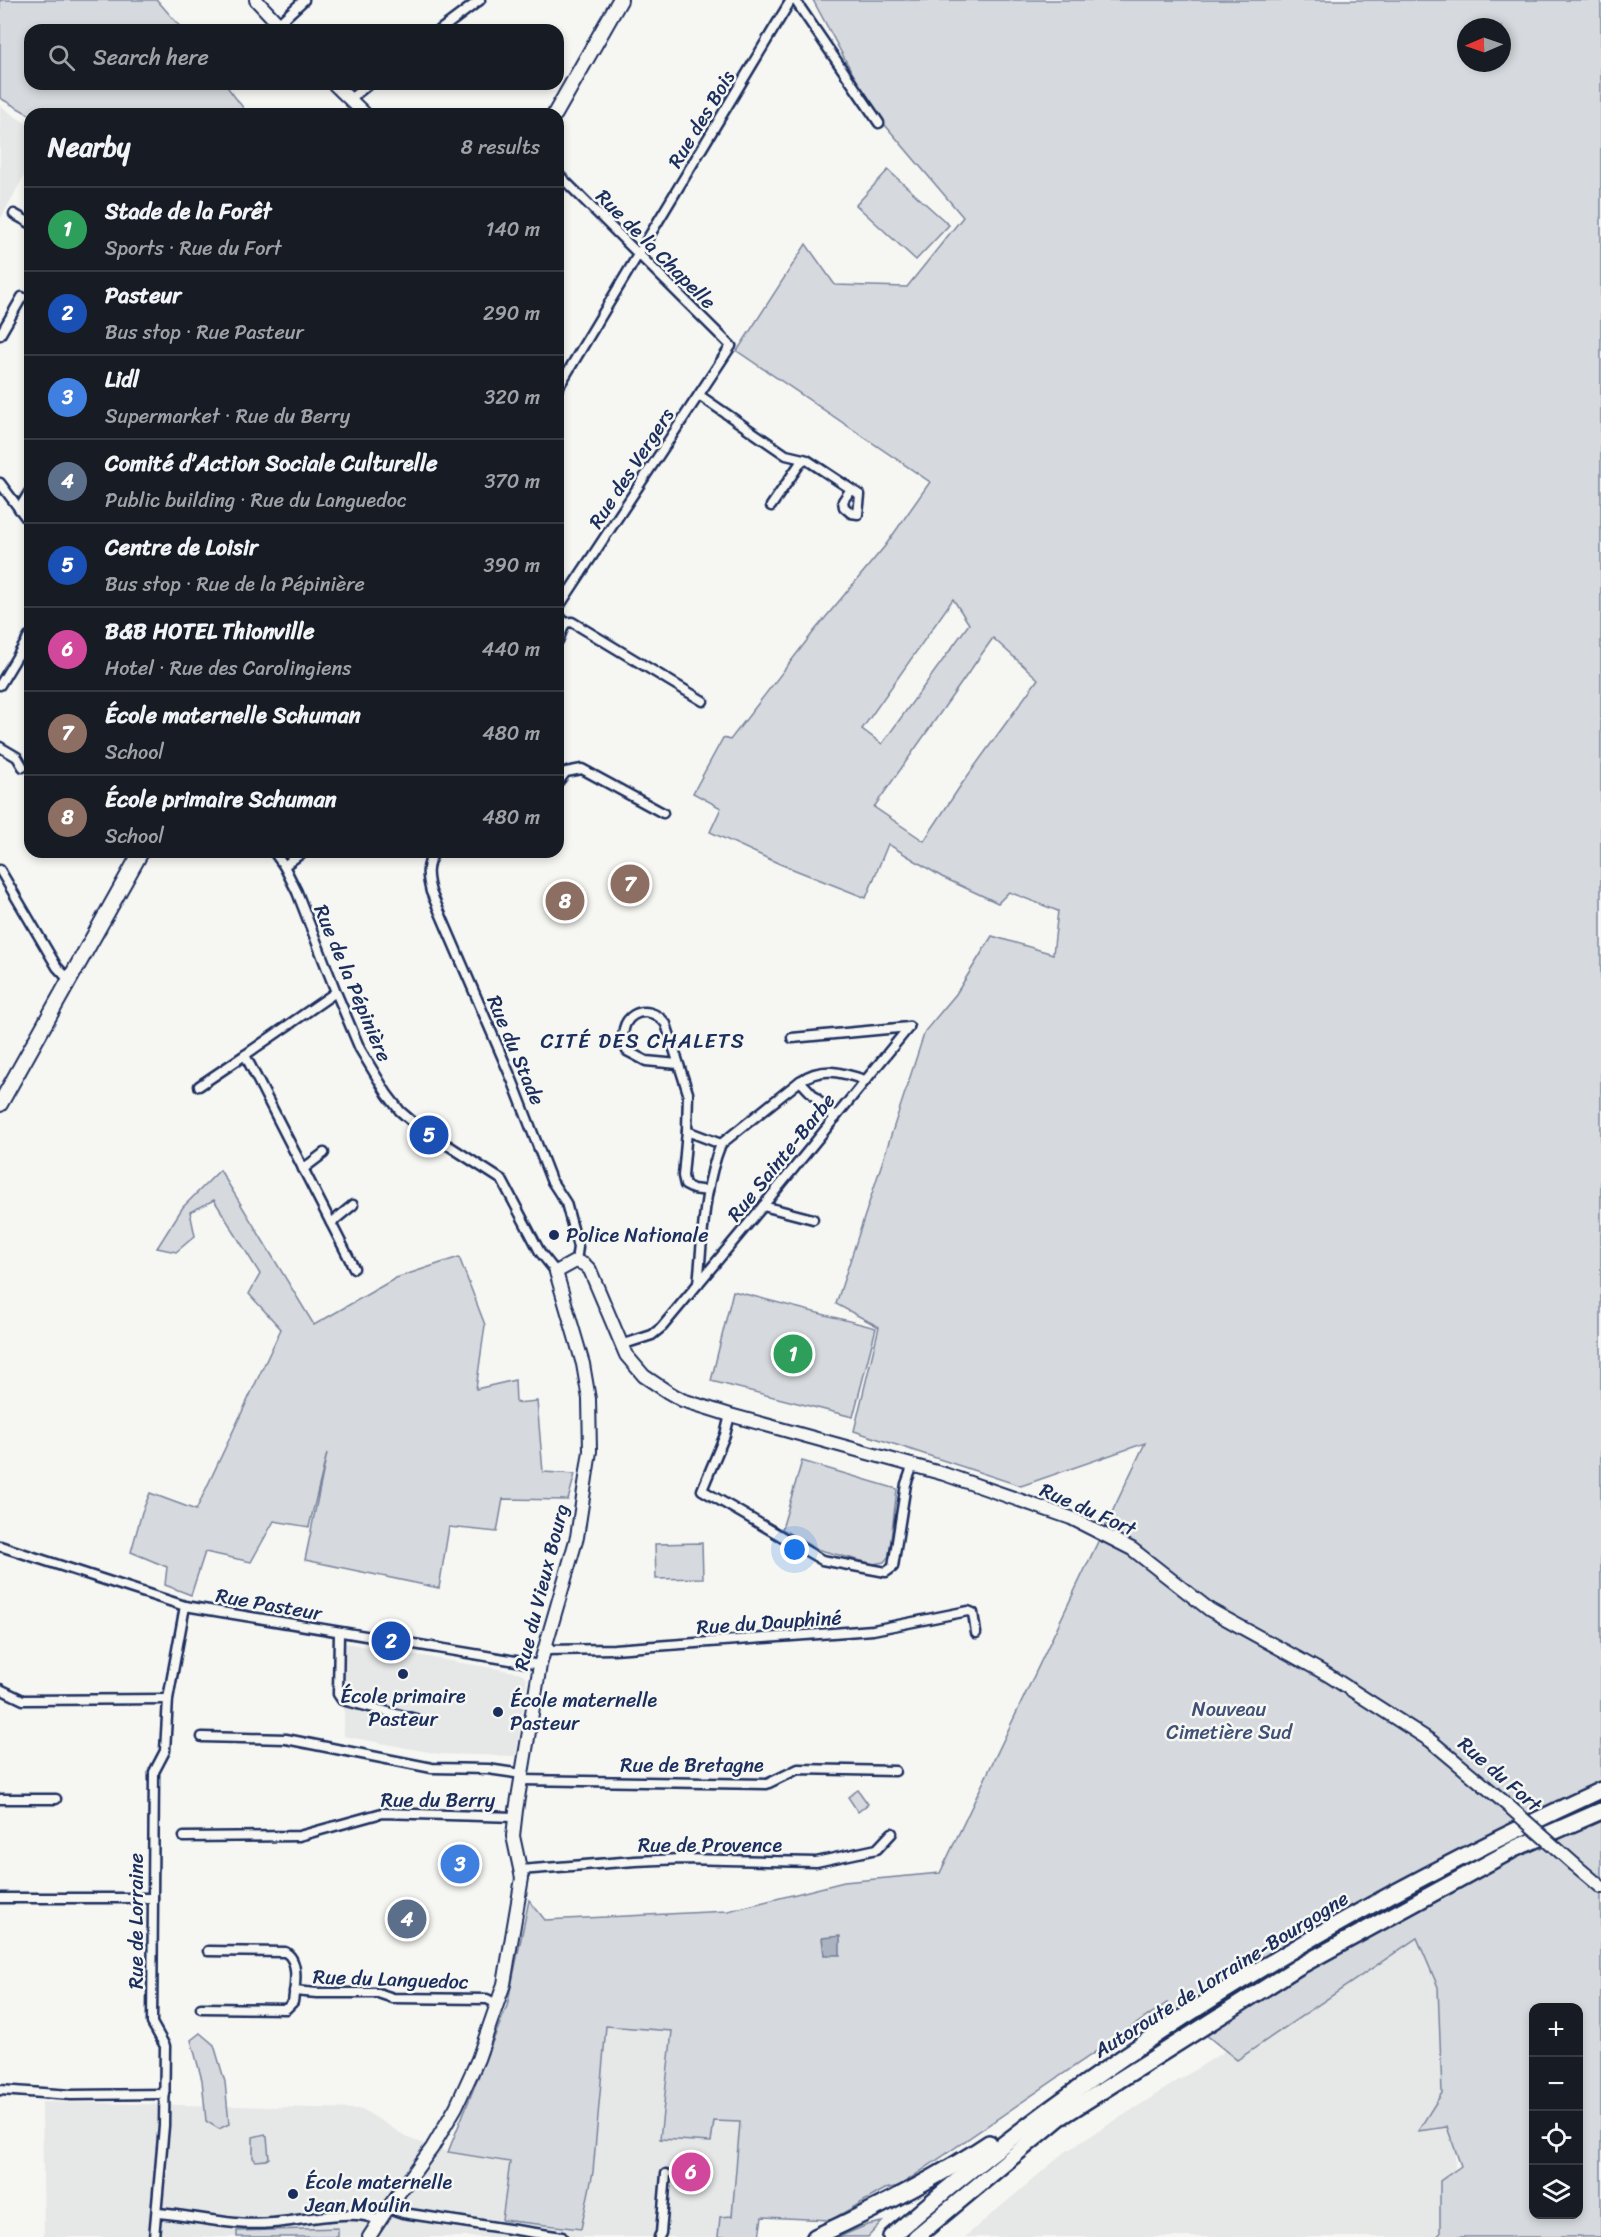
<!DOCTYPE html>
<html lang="en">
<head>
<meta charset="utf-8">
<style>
  :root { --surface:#171b24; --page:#20242c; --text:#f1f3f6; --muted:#9ea1a6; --line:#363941; --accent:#919bb2 }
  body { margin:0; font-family:Sriracha,sans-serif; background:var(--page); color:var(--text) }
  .controls { position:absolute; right:18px; bottom:18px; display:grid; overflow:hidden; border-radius:12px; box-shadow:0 3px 9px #0003 }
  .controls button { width:54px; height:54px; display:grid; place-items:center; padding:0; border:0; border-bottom:2px solid var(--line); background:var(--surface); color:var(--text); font:30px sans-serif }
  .compass { position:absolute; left:1457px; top:18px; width:54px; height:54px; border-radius:50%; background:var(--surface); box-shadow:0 3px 9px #0003; rotate:268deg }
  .you { position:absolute; left:795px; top:1550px; width:21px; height:21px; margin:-15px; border:4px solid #fff; border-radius:50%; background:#1a73e8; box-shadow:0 0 0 9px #1a73e833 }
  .badge { display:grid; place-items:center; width:39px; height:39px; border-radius:50%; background:var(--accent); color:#fff; font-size:20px; font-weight:700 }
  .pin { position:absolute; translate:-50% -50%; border:3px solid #fff; box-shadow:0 2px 6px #0006 }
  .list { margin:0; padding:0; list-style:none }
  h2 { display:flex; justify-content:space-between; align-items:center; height:78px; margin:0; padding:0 24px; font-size:26px }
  h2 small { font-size:20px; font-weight:400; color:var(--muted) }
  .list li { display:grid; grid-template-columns:39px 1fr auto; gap:18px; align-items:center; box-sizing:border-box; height:84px; padding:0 24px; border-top:2px solid var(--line) }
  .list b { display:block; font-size:22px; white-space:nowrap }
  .list p { margin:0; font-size:20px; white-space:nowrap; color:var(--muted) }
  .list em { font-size:20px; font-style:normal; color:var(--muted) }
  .icon { flex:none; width:33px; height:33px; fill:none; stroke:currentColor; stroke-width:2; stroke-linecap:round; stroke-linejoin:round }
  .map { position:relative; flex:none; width:1601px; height:2237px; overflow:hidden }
  .search { position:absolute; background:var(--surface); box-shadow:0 3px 9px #0003; left:24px; top:24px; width:540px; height:66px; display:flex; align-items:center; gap:15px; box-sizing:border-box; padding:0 21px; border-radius:18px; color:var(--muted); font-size:22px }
  .panel { position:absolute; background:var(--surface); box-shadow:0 3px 9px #0003; left:24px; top:108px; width:540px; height:750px; border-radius:18px }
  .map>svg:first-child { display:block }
  .built { fill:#e6e7e7 }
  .green { fill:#d6d9dd; stroke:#78849e; stroke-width:1.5; fill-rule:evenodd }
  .water { fill:#abb2c0; stroke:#717e99; stroke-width:1.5 }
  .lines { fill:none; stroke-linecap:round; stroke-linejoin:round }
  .street-casing { stroke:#1b2f5e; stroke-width:13 }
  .secondary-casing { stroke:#1b2f5e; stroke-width:16 }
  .primary-casing { stroke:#1b2f5e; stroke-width:18 }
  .highway-casing { stroke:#1b2f5e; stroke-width:20 }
  .street { stroke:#f6f6f2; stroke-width:8 }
  .secondary { stroke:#f6f6f2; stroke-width:12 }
  .primary { stroke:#f6f6f2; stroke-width:14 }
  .highway { stroke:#f6f6f2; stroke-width:15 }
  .secondary-bridge-casing { stroke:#1b2f5e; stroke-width:16; stroke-linecap:butt }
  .secondary-bridge { stroke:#f6f6f2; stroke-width:12 }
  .poi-dot { fill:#1b2f5e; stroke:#f6f6f2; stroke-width:2 }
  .labels { text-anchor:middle; stroke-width:5; stroke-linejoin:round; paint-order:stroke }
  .street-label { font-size:20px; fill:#1b2f5e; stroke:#f6f6f2 }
  .poi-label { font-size:20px; fill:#1b2f5e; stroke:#f6f6f2; text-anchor:start }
  .park-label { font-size:20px; fill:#405177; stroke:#f6f6f2 }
  .neighbourhood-label { font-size:21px; letter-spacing:1.5px; fill:#1b2f5e; stroke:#f6f6f2 }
</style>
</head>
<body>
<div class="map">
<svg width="1601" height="2237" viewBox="0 0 1601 2237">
  <rect width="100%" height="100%" fill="#f6f6f2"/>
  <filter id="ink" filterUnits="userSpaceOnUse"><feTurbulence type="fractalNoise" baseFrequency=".0167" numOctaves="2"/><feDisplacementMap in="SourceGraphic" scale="12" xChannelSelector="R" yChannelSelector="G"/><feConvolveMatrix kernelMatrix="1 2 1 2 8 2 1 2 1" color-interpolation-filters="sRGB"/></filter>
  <g filter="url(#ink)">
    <!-- built -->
    <g class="built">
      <polygon points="0,106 30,126 30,165 0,220"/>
      <polygon points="345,1643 521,1673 527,1679 516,1756 439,1754 344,1736"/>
      <polygon points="1441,1918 1464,1919 1452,2237 965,2237 1064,2153 1242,2040"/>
      <polygon points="606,2026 673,2031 660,2139 711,2142 714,2121 740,2122 732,2217 720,2217 718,2237 44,2237 42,2102 362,2109 410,2139 448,2152 593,2172"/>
    </g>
    <!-- green -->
    <g class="green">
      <polygon points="0,0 157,0 183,30 30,30 30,84 225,84 244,109 251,114 30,115 0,98"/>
      <path d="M813,0H1601V2237H1437L1440,2233V2181L1461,2166L1447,2127L1418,2131L1442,2093L1438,1987L1417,1938L1237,2060L1167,2003L899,2186L885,2189L831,2220L762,2217L759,2237H718L720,2217L732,2216L740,2122L714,2121L711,2142L660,2139L672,2031L606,2026L593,2172L581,2229L502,2220L510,2162L448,2152L507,2006L529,1900L545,1920L728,1911L844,1882L940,1873L1145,1443L1021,1486L854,1431L879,1327L836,1304L925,1031L956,994L992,936L1053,954L1058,911L1009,892L998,903L942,877L888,844L866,898L780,864L710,832L721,808L693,793L723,738L730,740L815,630L885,546L930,482L737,351L806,244L835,285L907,287L963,217L885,125L867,100ZM1466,27H1502V63H1466ZM953,599L969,624L882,744L862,729ZM993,638L1038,679L961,785L924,841L874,807ZM1534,2008H1578V2214H1534Z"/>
      <polygon points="888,170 949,225 916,260 856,205"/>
      <polygon points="220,1170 314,1325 396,1278 459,1257 485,1325 476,1389 515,1380 516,1403 537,1401 543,1472 575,1474 568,1500 503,1499 497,1532 449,1527 439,1588 305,1560 327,1453 309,1527 274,1521 251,1562 205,1552 191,1595 165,1585 167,1567 131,1552 142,1512 150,1493 196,1510 281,1329 249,1294 260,1274 214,1200 190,1212 195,1236 176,1252 157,1248 183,1207"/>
      <polygon points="733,1291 876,1328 853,1417 711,1381"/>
      <polygon points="802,1461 897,1489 889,1556 884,1562 873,1564 816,1549 782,1529"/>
      <polygon points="702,1543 703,1578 656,1579 655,1544"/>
      <polygon points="858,1790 868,1804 858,1812 848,1797"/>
      <polygon points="200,2033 214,2045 225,2082 229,2124 219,2129 206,2121 202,2080 191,2040"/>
      <polygon points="265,2134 267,2137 269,2158 266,2160 256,2161 253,2158 253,2137"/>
      <polygon points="882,2222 868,2237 839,2237 867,2225"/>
      <polygon points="338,2228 338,2237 237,2237 237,2231"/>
    </g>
    <!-- water -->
    <polygon class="water" points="840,1936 840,1955 824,1955 822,1938"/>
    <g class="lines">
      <!-- street casing -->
      <g class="street-casing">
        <g id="street">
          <polyline points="795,0 879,123"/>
          <polyline points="278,24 304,0"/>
          <polyline points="440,30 480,0"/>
          <polyline points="350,99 369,84"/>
          <polyline points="558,174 731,346 558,608"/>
          <polyline points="14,214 30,223"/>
          <polyline points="0,335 22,297"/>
          <polyline points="558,388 791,0"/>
          <polyline points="699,395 786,455 803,459 771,506"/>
          <polyline points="803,459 807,460 860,495 858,514 851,513 844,507 843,501 851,489"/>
          <polyline points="0,483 30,523"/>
          <polyline points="19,509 30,491"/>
          <polyline points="558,614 565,623 558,641"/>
          <polyline points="565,623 572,622 703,701"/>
          <polyline points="20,652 30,658"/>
          <polyline points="0,685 30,635"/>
          <polyline points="0,747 17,757 23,767"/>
          <polyline points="558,782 566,772 582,769 663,813"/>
          <polyline points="274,852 284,866 297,892 336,992 360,1049 387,1094 400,1111 415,1124 502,1180 540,1252 556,1272"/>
          <path d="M435,852C425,865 427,877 431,892L513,1082L551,1180L566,1203L578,1247L576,1261"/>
          <polyline points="284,866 303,852"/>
          <polyline points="0,870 57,967 69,980"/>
          <polyline points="336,992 245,1055 354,1268"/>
          <polyline points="792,1038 909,1027"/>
          <path d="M678,1064L646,1061L627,1051C612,1016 647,999 666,1024L688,1093L687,1131L721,1144C703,1188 703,1237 698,1284"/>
          <path d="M800,1081C822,1066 841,1072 865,1080"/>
          <polyline points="199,1086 245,1055"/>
          <polyline points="687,1131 683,1176 685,1185 693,1189 708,1191"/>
          <polyline points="721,1144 800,1081 835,1118"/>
          <polyline points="303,1169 324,1153"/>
          <polyline points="763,1206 813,1219"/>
          <polyline points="331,1223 353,1205"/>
          <polyline points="621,1345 652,1335 662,1327 763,1206 909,1027"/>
          <polyline points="730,1415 725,1435 702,1490 822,1560 886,1572 893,1567 906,1484 913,1465"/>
          <polyline points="0,1546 185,1606 540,1665"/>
          <polyline points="339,1633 338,1694 342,1700 416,1719"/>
          <polyline points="544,1650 614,1649 873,1630 968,1611 973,1613 976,1633"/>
          <polyline points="0,1689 23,1700 168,1699"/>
          <polyline points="202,1737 286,1739 432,1768 488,1769 522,1774"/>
          <polyline points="521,1780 767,1784 798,1769 895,1771"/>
          <polyline points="0,1799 56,1799"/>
          <polyline points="184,1837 299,1836 382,1813 515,1817"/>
          <polyline points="520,1870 635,1861 682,1859 816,1862 877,1849 892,1833"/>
          <polyline points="0,1898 153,1898"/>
          <polyline points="294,1991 317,1993 378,1993 393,1998 487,1999 497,2004"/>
          <path d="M201,2008L286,2009L293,2002C295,1987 300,1960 285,1952L208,1951"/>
          <polyline points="0,2090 71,2095 165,2094"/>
          <polyline points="388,2208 403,2213 562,2237"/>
          <path d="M158,2213C196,2216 234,2227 273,2223C299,2221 357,2207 378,2221"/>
          <polyline points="154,2237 164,2126 165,2046 152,2023 154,1772 165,1751 168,1699 185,1606"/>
          <polyline points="659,2237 661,2233 666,2174"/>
        </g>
      </g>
      <!-- secondary casing -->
      <g class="secondary-casing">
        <g id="secondary">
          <polyline points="256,0 284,30"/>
          <polyline points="334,84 365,114"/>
          <polyline points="1575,1865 1601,1887"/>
          <polyline points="369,2237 388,2208 432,2148 456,2107 478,2059 504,1984 522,1878 513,1836 516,1810 540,1665 577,1537 590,1451 589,1399 583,1364 556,1272 576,1261 585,1265 590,1270 626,1355 644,1376 668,1392 682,1400 730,1415 944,1474 1071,1518 1132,1549 1210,1610 1328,1675 1431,1741 1504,1802"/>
        </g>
      </g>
      <!-- primary casing -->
      <g class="primary-casing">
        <g id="primary">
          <polyline points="555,114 620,0"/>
          <polyline points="0,1104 141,852"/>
        </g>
      </g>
      <!-- highway casing -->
      <g class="highway-casing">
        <g id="highway">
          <path d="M815,2237C876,2209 934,2180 989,2143"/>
          <path d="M891,2237C1102,2051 1346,1907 1601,1790"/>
          <polyline points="916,2237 1059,2118 1298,1967 1516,1848 1601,1811"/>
        </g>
      </g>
      <!-- street -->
      <use href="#street" class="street"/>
      <!-- secondary -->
      <use href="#secondary" class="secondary"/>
      <!-- primary -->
      <use href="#primary" class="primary"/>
      <!-- highway -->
      <use href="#highway" class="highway"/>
      <!-- secondary-bridge casing -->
      <g class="secondary-bridge-casing">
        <polyline id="secondary-bridge" points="1504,1802 1575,1865"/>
      </g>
      <!-- secondary-bridge -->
      <use href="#secondary-bridge" class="secondary-bridge"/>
    </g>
  </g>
  <!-- markers -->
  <g class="poi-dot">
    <circle cx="554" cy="1235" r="6"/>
    <circle cx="403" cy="1674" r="6"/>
    <circle cx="498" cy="1712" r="6"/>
    <circle cx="293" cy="2194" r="6"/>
  </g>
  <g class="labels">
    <!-- street labels -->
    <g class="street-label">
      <text transform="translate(701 119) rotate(-59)" y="7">Rue des Bois</text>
      <text transform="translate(656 249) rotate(45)" y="7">Rue de la Chapelle</text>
      <text transform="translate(631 468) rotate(-57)" y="7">Rue des Vergers</text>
      <text transform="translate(353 983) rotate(67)" y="7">Rue de la Pépinière</text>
      <text transform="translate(516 1050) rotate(67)" y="7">Rue du Stade</text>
      <text transform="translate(781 1157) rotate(-51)" y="7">Rue Sainte-Barbe</text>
      <text transform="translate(1088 1509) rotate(24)" y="7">Rue du Fort</text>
      <text transform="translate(541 1587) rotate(-76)" y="7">Rue du Vieux Bourg</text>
      <text transform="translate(269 1604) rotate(10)" y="7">Rue Pasteur</text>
      <text transform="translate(769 1622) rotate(-4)" y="7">Rue du Dauphiné</text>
      <text x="692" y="1772">Rue de Bretagne</text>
      <text transform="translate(1500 1774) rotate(41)" y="7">Rue du Fort</text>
      <text x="438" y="1807">Rue du Berry</text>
      <text x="710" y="1852">Rue de Provence</text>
      <text transform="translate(136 1921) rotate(-90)" y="7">Rue de Lorraine</text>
      <text transform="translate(1221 1974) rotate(-32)" y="7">Autoroute de Lorraine-Bourgogne</text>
      <text transform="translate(391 1979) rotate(2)" y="7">Rue du Languedoc</text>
    </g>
    <!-- poi labels -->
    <g class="poi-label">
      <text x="566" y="1242">Police Nationale</text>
      <text x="403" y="1703" text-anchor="middle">École primaire<tspan x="403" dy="23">Pasteur</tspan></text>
      <text x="510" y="1707">École maternelle<tspan x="510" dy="23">Pasteur</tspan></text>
      <text x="305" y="2189">École maternelle<tspan x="305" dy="23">Jean Moulin</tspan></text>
    </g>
    <!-- park labels -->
    <g class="park-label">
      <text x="1229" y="1716">Nouveau<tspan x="1229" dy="23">Cimetière Sud</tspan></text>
    </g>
    <!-- neighbourhood labels -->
    <g class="neighbourhood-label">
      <text x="643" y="1048">CITÉ DES CHALETS</text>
    </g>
  </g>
</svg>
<div class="controls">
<button>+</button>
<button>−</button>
<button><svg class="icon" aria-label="locate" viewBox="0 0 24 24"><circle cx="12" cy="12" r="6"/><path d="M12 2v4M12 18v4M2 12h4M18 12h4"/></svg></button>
<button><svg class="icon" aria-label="layers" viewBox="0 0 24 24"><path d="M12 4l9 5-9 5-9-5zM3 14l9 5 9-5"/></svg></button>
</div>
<svg class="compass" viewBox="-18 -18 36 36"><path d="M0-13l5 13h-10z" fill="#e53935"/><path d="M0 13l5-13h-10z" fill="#9ea1a6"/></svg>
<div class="you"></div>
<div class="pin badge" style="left:793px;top:1354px;background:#2e9e5b">1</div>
<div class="pin badge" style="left:391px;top:1641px;background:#1a4fb4">2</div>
<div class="pin badge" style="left:460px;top:1864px;background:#3f7fe0">3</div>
<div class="pin badge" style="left:407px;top:1919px;background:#5c6f8a">4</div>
<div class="pin badge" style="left:429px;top:1135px;background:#1a4fb4">5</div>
<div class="pin badge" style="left:691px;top:2172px;background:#d1479c">6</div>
<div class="pin badge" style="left:630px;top:884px;background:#8d6e63">7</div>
<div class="pin badge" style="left:565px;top:901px;background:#8d6e63">8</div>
<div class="search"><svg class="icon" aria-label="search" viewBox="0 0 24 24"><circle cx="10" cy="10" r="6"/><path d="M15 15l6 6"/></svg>Search here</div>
<section class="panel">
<h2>Nearby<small>8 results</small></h2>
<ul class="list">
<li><span class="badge" style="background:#2e9e5b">1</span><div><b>Stade de la Forêt</b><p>Sports · Rue du Fort</p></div><em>140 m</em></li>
<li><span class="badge" style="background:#1a4fb4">2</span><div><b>Pasteur</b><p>Bus stop · Rue Pasteur</p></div><em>290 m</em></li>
<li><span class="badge" style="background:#3f7fe0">3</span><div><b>Lidl</b><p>Supermarket · Rue du Berry</p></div><em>320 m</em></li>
<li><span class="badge" style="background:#5c6f8a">4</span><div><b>Comité d’Action Sociale Culturelle</b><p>Public building · Rue du Languedoc</p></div><em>370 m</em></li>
<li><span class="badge" style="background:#1a4fb4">5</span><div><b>Centre de Loisir</b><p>Bus stop · Rue de la Pépinière</p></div><em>390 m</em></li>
<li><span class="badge" style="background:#d1479c">6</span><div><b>B&amp;B HOTEL Thionville</b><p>Hotel · Rue des Carolingiens</p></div><em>440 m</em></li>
<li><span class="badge" style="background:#8d6e63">7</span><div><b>École maternelle Schuman</b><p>School</p></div><em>480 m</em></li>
<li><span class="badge" style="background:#8d6e63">8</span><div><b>École primaire Schuman</b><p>School</p></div><em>480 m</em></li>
</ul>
</section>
</div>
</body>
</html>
